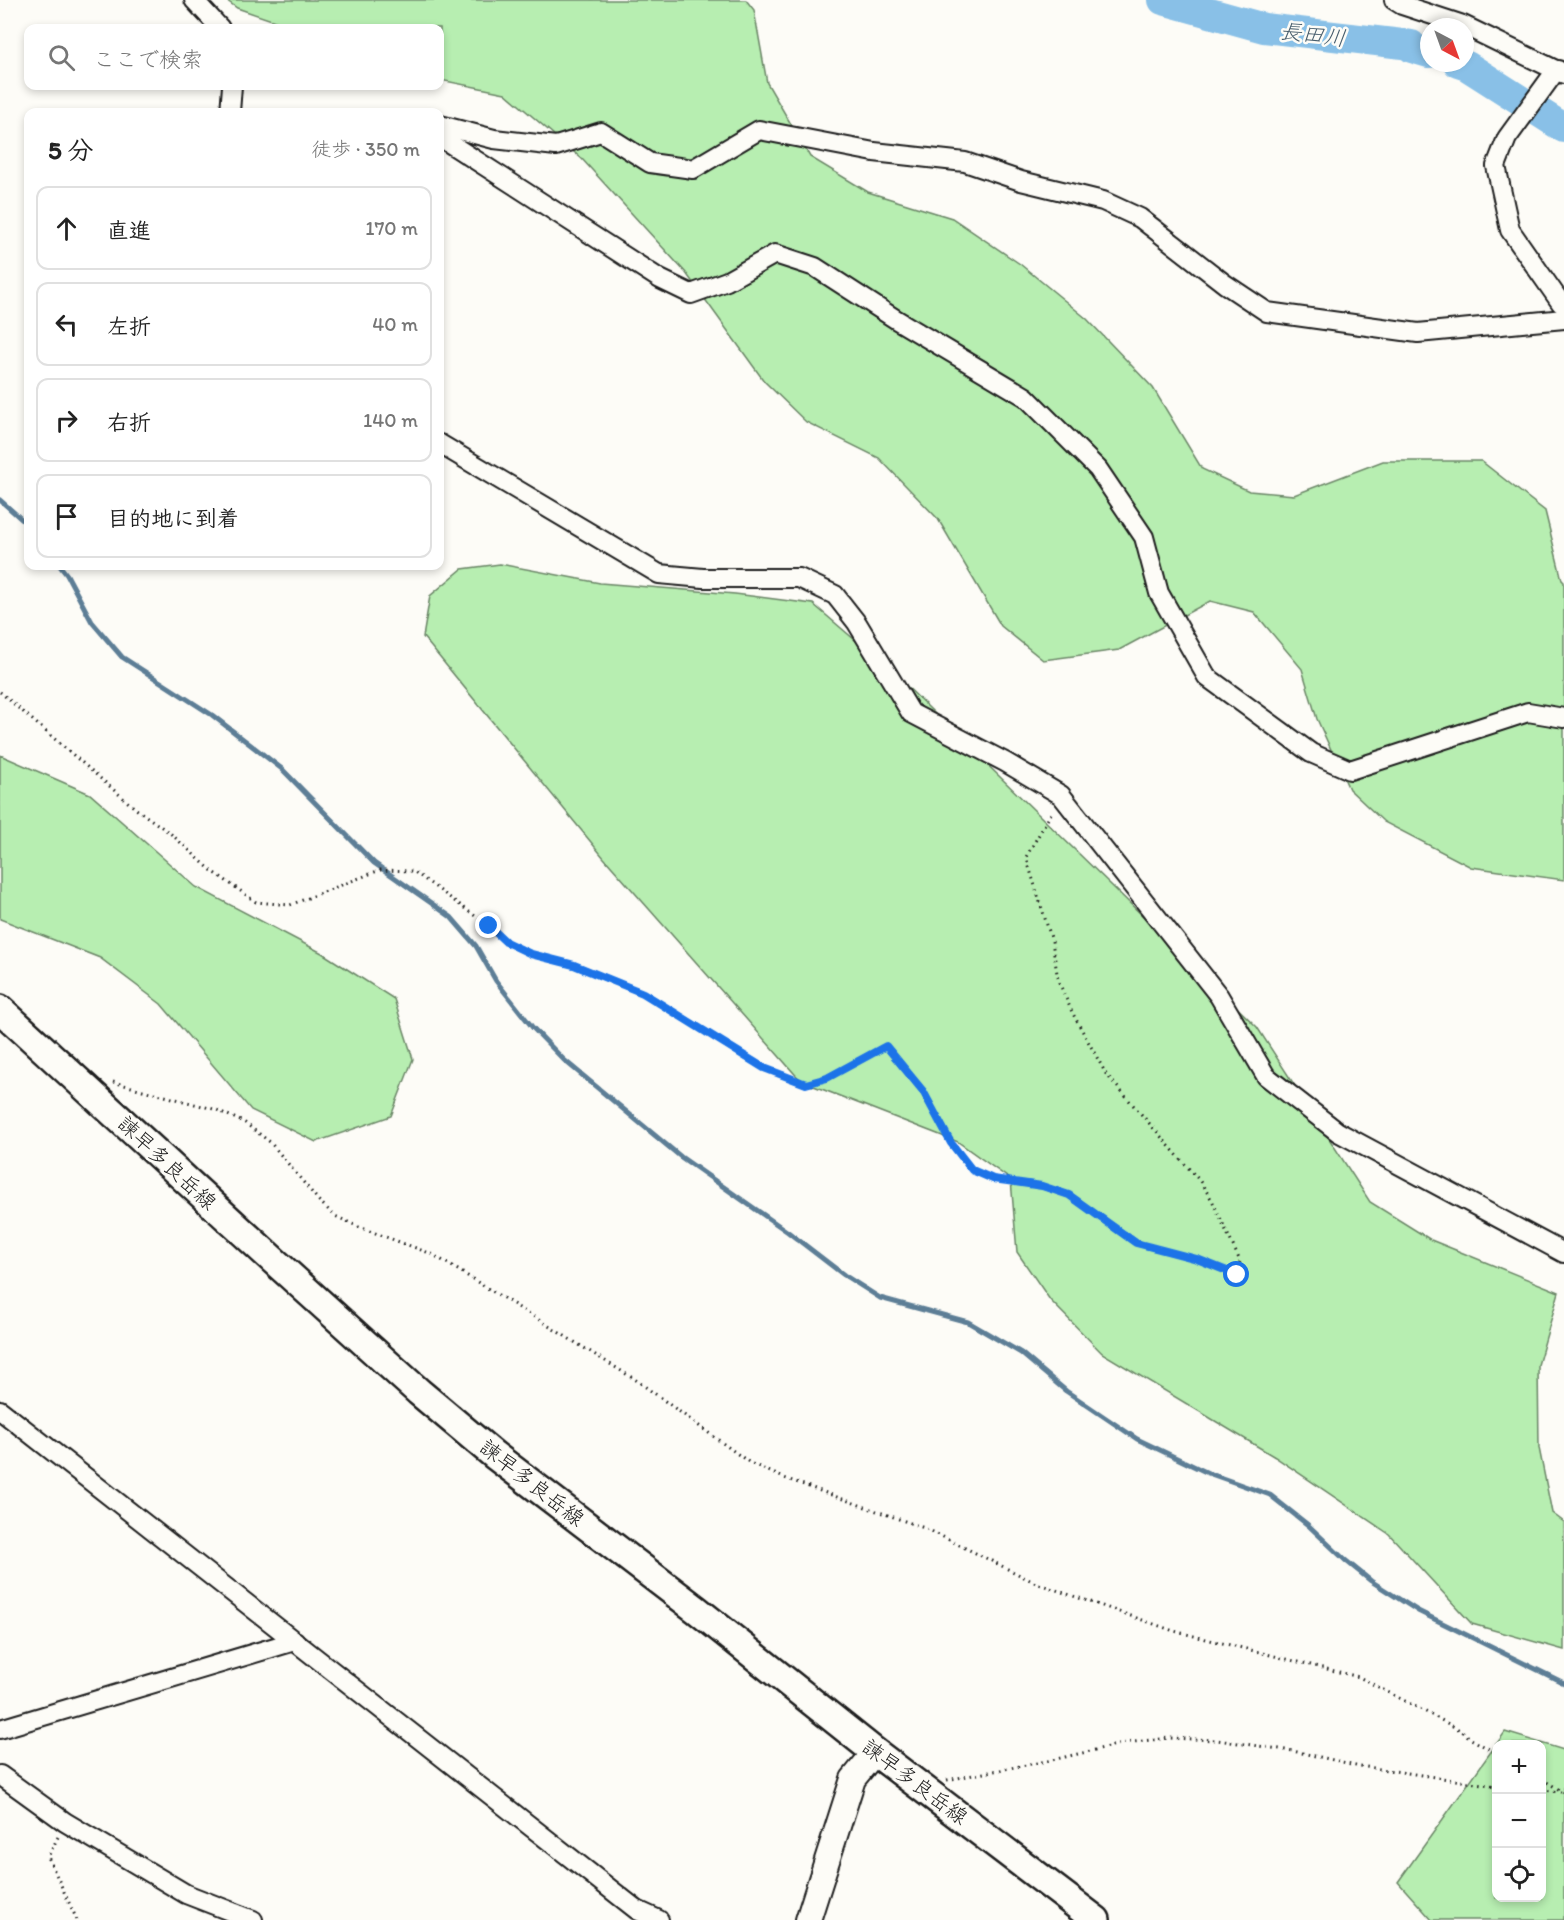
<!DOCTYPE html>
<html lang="ja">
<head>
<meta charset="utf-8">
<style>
  :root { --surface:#fff; --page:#f2f2f2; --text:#222; --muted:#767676; --line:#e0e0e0 }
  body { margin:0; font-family:Itim,"Klee One",sans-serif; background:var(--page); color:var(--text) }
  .controls { position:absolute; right:18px; bottom:18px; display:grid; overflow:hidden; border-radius:12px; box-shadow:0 3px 9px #0003 }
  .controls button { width:54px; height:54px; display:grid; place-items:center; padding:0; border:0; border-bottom:2px solid var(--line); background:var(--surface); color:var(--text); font:30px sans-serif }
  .compass { position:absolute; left:1420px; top:18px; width:54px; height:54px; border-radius:50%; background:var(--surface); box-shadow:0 3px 9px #0003; rotate:139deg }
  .stop { position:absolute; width:18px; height:18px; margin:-14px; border:4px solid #1a73e8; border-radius:50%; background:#fff }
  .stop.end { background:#1a73e8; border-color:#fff; box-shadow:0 2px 6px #0008 }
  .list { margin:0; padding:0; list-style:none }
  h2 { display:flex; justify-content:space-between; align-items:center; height:78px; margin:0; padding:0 24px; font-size:26px }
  h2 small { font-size:20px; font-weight:400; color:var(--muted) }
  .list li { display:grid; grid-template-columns:39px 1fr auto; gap:18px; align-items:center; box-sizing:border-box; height:84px; margin:0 12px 12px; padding:0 12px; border:2px solid var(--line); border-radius:12px }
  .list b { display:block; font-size:22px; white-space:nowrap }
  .list em { font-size:20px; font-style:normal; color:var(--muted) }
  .icon { flex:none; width:33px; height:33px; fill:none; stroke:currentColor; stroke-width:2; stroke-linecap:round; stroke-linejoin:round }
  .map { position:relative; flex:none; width:1564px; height:1920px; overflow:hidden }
  .search { position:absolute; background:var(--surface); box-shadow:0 3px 9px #0003; left:24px; top:24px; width:420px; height:66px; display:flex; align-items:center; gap:15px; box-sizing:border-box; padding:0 21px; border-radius:12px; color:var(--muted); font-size:22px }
  .panel { position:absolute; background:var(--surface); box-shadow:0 3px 9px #0003; left:24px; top:108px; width:420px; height:462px; border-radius:12px }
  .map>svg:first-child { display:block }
  .green { fill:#b7eeb1; stroke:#6a8566; stroke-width:1.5; fill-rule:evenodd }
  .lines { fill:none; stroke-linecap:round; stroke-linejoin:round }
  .stream { stroke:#5d7e96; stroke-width:5 }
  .river { stroke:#89c0e7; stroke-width:30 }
  .minor-casing { stroke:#1c1c1c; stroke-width:22 }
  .tertiary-casing { stroke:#1c1c1c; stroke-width:28 }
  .secondary-casing { stroke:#1c1c1c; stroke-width:32 }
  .path { stroke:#1c1c1c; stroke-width:3; stroke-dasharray:1.5 4.5; stroke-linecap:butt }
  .minor { stroke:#fdfcf7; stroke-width:18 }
  .tertiary { stroke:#fdfcf7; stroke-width:24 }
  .secondary { stroke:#fdfcf7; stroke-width:27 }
  .route { stroke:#1a73e8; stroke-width:8 }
  .labels { text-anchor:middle; stroke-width:5; stroke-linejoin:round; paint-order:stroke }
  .street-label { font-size:21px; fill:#1c1c1c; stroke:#fdfcf7 }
  .water-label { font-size:22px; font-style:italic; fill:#485e6d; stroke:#fdfcf7 }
</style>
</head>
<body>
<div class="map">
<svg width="1564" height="1920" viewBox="0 0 1564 1920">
  <rect width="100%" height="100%" fill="#fdfcf7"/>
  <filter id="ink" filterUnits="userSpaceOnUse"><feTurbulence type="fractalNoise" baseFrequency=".0167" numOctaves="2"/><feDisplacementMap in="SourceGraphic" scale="12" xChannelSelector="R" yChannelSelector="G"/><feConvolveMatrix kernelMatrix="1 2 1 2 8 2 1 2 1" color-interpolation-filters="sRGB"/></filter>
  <g filter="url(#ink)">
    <!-- green -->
    <g class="green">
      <polygon points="226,0 746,0 754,10 767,83 810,157 868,192 952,218 1020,264 1087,319 1153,388 1202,469 1249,491 1294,495 1383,461 1481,461 1545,511 1562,580 1564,582 1564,880 1471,867 1384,822 1349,789 1317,719 1302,669 1254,612 1210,601 1119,650 1043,660 1001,626 938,519 879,458 806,422 764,381 686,273 582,159 505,93 440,80 440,28 295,28 237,8"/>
      <polygon points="500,564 600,583 735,594 813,604 890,670 1257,1027 1370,1202 1431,1240 1559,1292 1538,1365 1539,1448 1552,1513 1564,1522 1564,1650 1472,1624 1389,1534 1275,1457 1102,1353 1050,1300 1017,1252 1011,1180 958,1142 801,1081 604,858 423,637 430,596 462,569"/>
      <polygon points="0,755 90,794 196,887 322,953 394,999 413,1059 391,1116 316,1142 251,1110 161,1004 100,958 0,919"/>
      <path d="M1505,1732L1564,1750V1920H1432L1398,1882ZM1496,1744H1542V1898H1496Z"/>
    </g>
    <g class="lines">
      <!-- stream -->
      <g class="stream">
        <polyline points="0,500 28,525"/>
        <polyline points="60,566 67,575 92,622 122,657 212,715 282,769 374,863 451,917 476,946 496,981 533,1028 564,1060 681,1157 788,1232 844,1275 880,1298 968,1322 1021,1353 1066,1391 1137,1439 1208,1473 1270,1495 1308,1525 1345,1560 1371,1581 1418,1611 1564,1683"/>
      </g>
      <!-- river -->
      <g class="river">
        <polyline points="1163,0 1264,28 1411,45 1412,48 1429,53"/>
        <polyline points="1458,63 1467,66 1564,128"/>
      </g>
      <!-- minor casing -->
      <g class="minor-casing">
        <g id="minor">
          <polyline points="194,0 220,28"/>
          <polyline points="1394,0 1402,5 1463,25 1564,74"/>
          <polyline points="1558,70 1552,76 1507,138 1496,166 1510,230 1561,303 1564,305"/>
          <polyline points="230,112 232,86"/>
          <polyline points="440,125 494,139 556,146 601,132 650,163 693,169 759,130 874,152 965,162 1021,181 1103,201 1140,218 1225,284 1267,312 1418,333 1564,319"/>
          <polyline points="440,134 446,141 660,279 691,294 727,281 775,254 815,267 897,320 1026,397 1098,469 1144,537 1159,593 1207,677 1311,753 1350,770 1528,712 1564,718"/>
          <polyline points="440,444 659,574 703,578 799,578 835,595 857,623 911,713 1005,762 1061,795 1219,996 1266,1076 1338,1132 1564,1253"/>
          <polyline points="0,1410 637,1910 659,1920"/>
          <polyline points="0,1729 295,1641"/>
          <polyline points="0,1775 65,1822 186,1894 253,1920"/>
        </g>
      </g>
      <!-- tertiary casing -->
      <g class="tertiary-casing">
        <polyline id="tertiary" points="808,1920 853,1779 875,1752"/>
      </g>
      <!-- secondary casing -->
      <g class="secondary-casing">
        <polyline id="secondary" points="0,1009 273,1260 419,1392 494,1455 697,1610 875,1752 1096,1920"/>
      </g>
      <!-- path -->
      <g class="path">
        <polyline points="0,692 136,809 170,833 211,870 256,902 290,905 380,870 413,871 489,926 506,942 531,954 574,965 643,993 764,1068 806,1084 827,1078 886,1046 923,1091 951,1143 972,1170 993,1179 1043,1186 1069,1195 1136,1243 1197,1259 1237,1275 1240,1261 1212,1200 1199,1180 1106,1074 1072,1012 1058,980 1052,941 1026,857 1053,810"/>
        <polyline points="113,1082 217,1110 245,1123 270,1142 319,1201 335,1216 359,1227 432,1254 636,1380 750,1463 784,1478 927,1529 1036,1583 1174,1631 1359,1677 1462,1731 1471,1739 1496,1753"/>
        <polyline points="1542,1779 1563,1792"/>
        <polyline points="947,1780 1052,1760 1125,1743 1169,1738 1217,1740 1293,1751 1360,1766 1496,1786"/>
        <polyline points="1542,1790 1561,1792"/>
        <polyline points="58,1837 48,1857 77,1920"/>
      </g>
      <!-- minor -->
      <use href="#minor" class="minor"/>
      <!-- tertiary -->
      <use href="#tertiary" class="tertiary"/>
      <!-- secondary -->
      <use href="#secondary" class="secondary"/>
    </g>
  </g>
  <g class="lines" filter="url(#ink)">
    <!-- route -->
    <polyline class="route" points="489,926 506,942 531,954 574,965 643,993 764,1068 806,1084 827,1078 886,1046 923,1091 951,1143 972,1170 993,1179 1042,1186 1069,1195 1136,1243 1197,1259 1237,1275"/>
  </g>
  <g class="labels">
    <!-- street labels -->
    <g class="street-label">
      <text transform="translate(167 1163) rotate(43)" y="7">諫早多良岳線</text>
      <text transform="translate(532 1483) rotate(38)" y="7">諫早多良岳線</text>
      <text transform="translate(915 1782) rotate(37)" y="7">諫早多良岳線</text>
    </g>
    <!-- water labels -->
    <g class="water-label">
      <text transform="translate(1313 34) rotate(7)" y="8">長田川</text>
    </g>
  </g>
</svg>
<div class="controls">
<button>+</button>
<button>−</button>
<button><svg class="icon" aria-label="locate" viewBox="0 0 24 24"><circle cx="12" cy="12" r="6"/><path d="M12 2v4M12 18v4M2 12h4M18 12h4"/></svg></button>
</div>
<svg class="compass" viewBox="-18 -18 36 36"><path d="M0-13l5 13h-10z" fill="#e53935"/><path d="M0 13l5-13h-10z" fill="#767676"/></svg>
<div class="stop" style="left:1237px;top:1275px"></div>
<div class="stop end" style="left:489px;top:926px"></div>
<div class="search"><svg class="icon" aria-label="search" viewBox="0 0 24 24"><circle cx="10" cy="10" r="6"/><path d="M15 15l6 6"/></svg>ここで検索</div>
<section class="panel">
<h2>5 分<small>徒歩 · 350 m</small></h2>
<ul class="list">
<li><svg class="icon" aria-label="ahead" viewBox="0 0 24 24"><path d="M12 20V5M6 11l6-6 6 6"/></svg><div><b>直進</b></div><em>170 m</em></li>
<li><svg class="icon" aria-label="left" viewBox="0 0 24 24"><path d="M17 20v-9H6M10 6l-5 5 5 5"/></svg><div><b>左折</b></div><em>40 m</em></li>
<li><svg class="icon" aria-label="right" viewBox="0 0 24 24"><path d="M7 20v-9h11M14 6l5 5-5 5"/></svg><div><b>右折</b></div><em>140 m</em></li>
<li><svg class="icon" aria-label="arrive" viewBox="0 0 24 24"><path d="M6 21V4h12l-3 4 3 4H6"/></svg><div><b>目的地に到着</b></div></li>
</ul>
</section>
</div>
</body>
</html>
